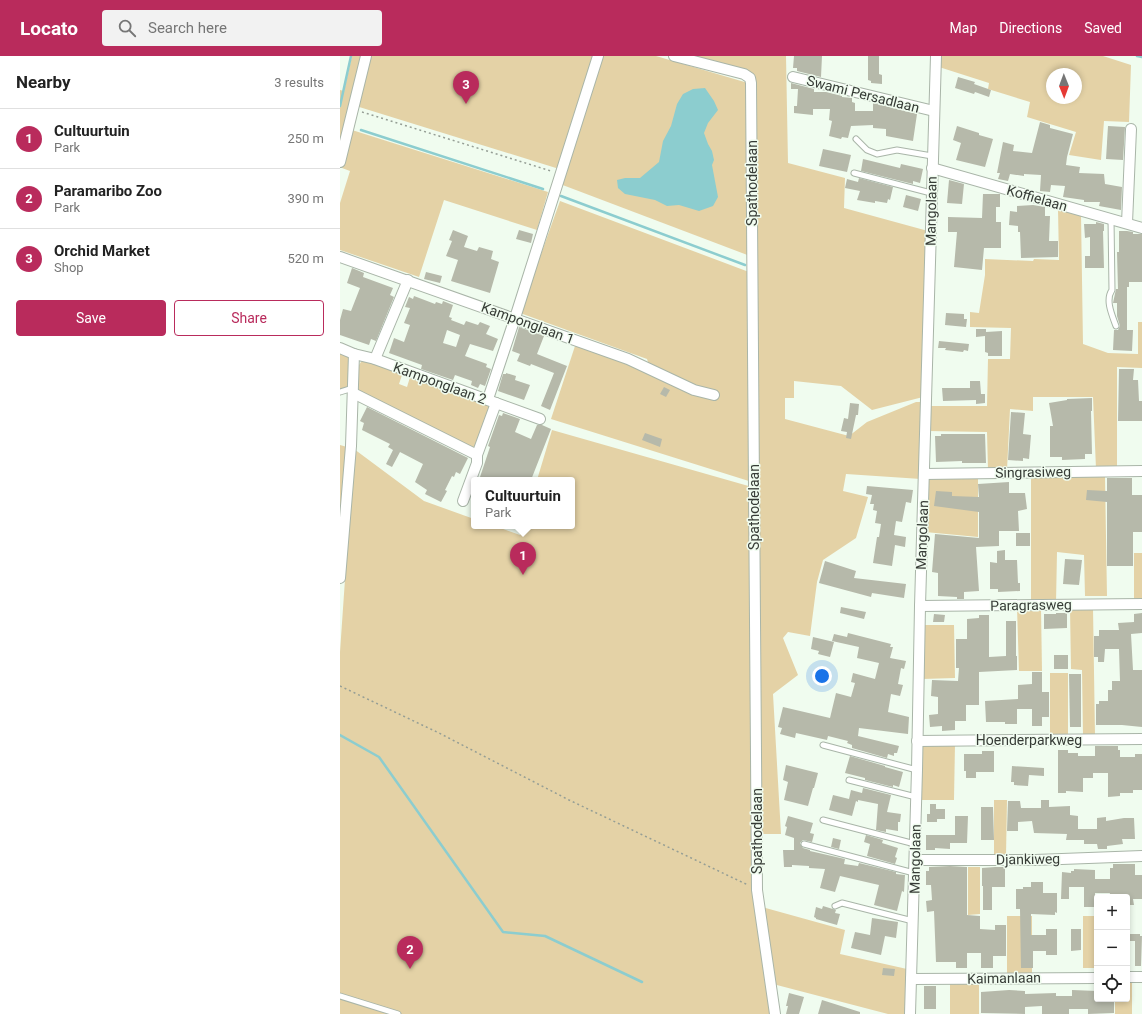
<!DOCTYPE html>
<html lang="en">
<head>
<meta charset="utf-8">
<style>
  :root { --surface:#fff; --page:#f2f2f2; --text:#222; --muted:#767676; --line:#e0e0e0; --accent:#b92b5c }
  body { margin:0; font-family:Roboto,sans-serif; background:var(--page); color:var(--text) }
  .controls { position:absolute; right:12px; bottom:12px; display:grid; overflow:hidden; border-radius:4px; box-shadow:0 2px 6px #0003 }
  .controls button { width:36px; height:36px; display:grid; place-items:center; padding:0; border:0; border-bottom:1px solid var(--line); background:var(--surface); color:var(--text); font:20px sans-serif }
  .compass { position:absolute; left:706px; top:12px; width:36px; height:36px; border-radius:50%; background:var(--surface); box-shadow:0 2px 6px #0003; rotate:179deg }
  .you { position:absolute; left:482px; top:620px; width:14px; height:14px; margin:-10px; border:3px solid #fff; border-radius:50%; background:#1a73e8; box-shadow:0 0 0 6px #1a73e833 }
  .badge { display:grid; place-items:center; width:26px; height:26px; border-radius:50%; background:var(--accent); color:#fff; font-size:13px; font-weight:700 }
  .pin { position:absolute; translate:-50% -33px; filter:drop-shadow(0 1px 2px #0008) }
  .pin::after { content:''; position:absolute; top:21px; width:14px; height:12px; background:inherit; clip-path:polygon(0 0,100% 0,50% 100%) }
  .popup { position:absolute; left:131px; top:421px; width:104px; height:52px; box-sizing:border-box; display:grid; place-content:center; border-radius:4px; background:var(--surface); filter:drop-shadow(0 1px 3px #0005); font-size:13px; white-space:nowrap; color:var(--muted) }
  .popup b { font-size:15px; color:var(--text) }
  .popup::after { content:''; position:absolute; left:50%; top:100%; margin-left:-8px; border:8px solid transparent; border-top-color:var(--surface) }
  .list { margin:0; padding:0; list-style:none }
  h2 { display:flex; justify-content:space-between; align-items:center; height:52px; margin:0; padding:0 16px; font-size:17px }
  h2 small { font-size:13px; font-weight:400; color:var(--muted) }
  .list li { display:grid; grid-template-columns:26px 1fr auto; gap:12px; align-items:center; box-sizing:border-box; height:60px; padding:0 16px; border-top:1px solid var(--line) }
  .list b { display:block; font-size:15px; white-space:nowrap }
  .list p { margin:0; font-size:13px; white-space:nowrap; color:var(--muted) }
  .list em { font-size:13px; font-style:normal; color:var(--muted) }
  .actions { display:flex; gap:8px; padding:12px 16px }
  .actions a { flex:1; padding:9px 0; border:1px solid var(--accent); border-radius:4px; text-align:center; font-size:14px; color:var(--accent) }
  .actions .main { background:var(--accent); color:#fff }
  .icon { flex:none; width:22px; height:22px; fill:none; stroke:currentColor; stroke-width:2; stroke-linecap:round; stroke-linejoin:round }
  .map { position:relative; flex:none; width:802px; height:958px; overflow:hidden }
  header { display:flex; align-items:center; gap:24px; box-sizing:border-box; height:56px; padding:0 20px; background:var(--accent); color:#fff }
  header strong { font-size:19px }
  nav { display:flex; gap:22px; margin-inline-start:auto; font-size:14px }
  .search { width:280px; height:36px; background:var(--page); display:flex; align-items:center; gap:10px; box-sizing:border-box; padding:0 14px; border-radius:4px; color:var(--muted); font-size:15px }
  main { display:flex }
  aside { flex:1; background:var(--surface) }
  .map>svg:first-child { display:block }
  .green { fill:#e4d2a6; fill-rule:evenodd }
  .water { fill:#8ccdcf }
  .lines { fill:none; stroke-linecap:round; stroke-linejoin:round }
  .stream { stroke:#8ccdcf; stroke-width:2.5 }
  .building { fill:#b6b9aa; fill-rule:evenodd }
  .lane-casing { stroke:#a9b5a8; stroke-width:7 }
  .street-casing { stroke:#a9b5a8; stroke-width:12 }
  .path { stroke:#959e95; stroke-width:1.5; stroke-dasharray:2 3; stroke-linecap:butt }
  .lane { stroke:#fff; stroke-width:5 }
  .street { stroke:#fff; stroke-width:10 }
  .labels { text-anchor:middle; stroke-width:3; stroke-linejoin:round; paint-order:stroke }
  .street-label { font-size:14px; fill:#363b36; stroke:#f0fcef }
</style>
</head>
<body>
<header>
<strong>Locato</strong>
<div class="search"><svg class="icon" aria-label="search" viewBox="0 0 24 24"><circle cx="10" cy="10" r="6"/><path d="M15 15l6 6"/></svg>Search here</div>
<nav><a>Map</a><a>Directions</a><a>Saved</a></nav>
</header>
<main>
<aside>
<h2>Nearby<small>3 results</small></h2>
<ul class="list">
<li><span class="badge">1</span><div><b>Cultuurtuin</b><p>Park</p></div><em>250 m</em></li>
<li><span class="badge">2</span><div><b>Paramaribo Zoo</b><p>Park</p></div><em>390 m</em></li>
<li><span class="badge">3</span><div><b>Orchid Market</b><p>Shop</p></div><em>520 m</em></li>
</ul>
<div class="actions"><a class="main">Save</a><a>Share</a></div>
</aside>
<div class="map">
<svg width="802" height="958" viewBox="0 0 802 958">
  <rect width="100%" height="100%" fill="#f0fcef"/>
  <!-- green -->
  <g class="green">
    <polygon points="12,0 22,0 0,91 0,34 4,35"/>
    <polygon points="29,0 255,0 220,111 216,112 16,50"/>
    <polygon points="261,0 316,0 408,27 410,200 220,128"/>
    <polygon points="354,0 446,0 448,107 505,122 504,152 588,175 583,341 532,354 501,330 454,325 454,342 445,342 445,363 509,380 527,366 576,346 580,346 583,347 581,423 506,418 503,435 528,441 516,482 483,504 477,526 470,580 448,576 443,582 458,619 433,638 441,778 419,778 415,19"/>
    <path d="M600,0H763L791,9L789,66L764,65L761,104L729,99L736,76L687,61L690,46L648,33L649,27L599,11ZM712,18H736V42H712Z"/>
    <polygon points="12,74 208,136 197,174 104,144 79,221 0,194 0,147 10,115 2,112"/>
    <polygon points="220,145 409,216 412,426 211,363 235,290 287,306 354,330 309,309 307,303 180,257"/>
    <polygon points="718,153 741,158 743,288 768,297 798,298 798,266 802,266 802,312 777,311 777,412 756,413 753,341 693,341 693,355 670,353 667,414 648,414 647,376 588,375 589,350 647,350 648,303 670,303 671,272 630,271 630,256 639,257 645,219 645,203 693,205 694,203 719,204"/>
    <polygon points="0,295 8,300 11,305 9,330 3,335 0,335"/>
    <polygon points="24,304 63,316 59,328 67,331 71,318 148,346 150,351 135,392 132,393 18,334 19,309 21,306"/>
    <polygon points="212,374 412,431 414,829 432,958 0,958 0,596 14,393 84,445 134,463 134,470 155,470 180,479 183,470 232,470 232,424 197,424"/>
    <polygon points="0,389 7,391 0,469"/>
    <polygon points="638,420 638,481 585,476 587,427 589,423"/>
    <polygon points="691,421 765,421 767,540 745,540 744,499 717,496 716,547 691,547"/>
    <rect x="794" y="497" width="8" height="47"/>
    <polygon points="677,552 701,552 702,615 679,615"/>
    <polygon points="730,552 753,552 755,680 743,680 742,614 731,613"/>
    <polygon points="583,569 614,569 615,622 582,623"/>
    <rect x="710" y="617" width="18" height="61"/>
    <polygon points="615,688 614,744 578,744 580,689"/>
    <polygon points="654,744 667,744 666,800 654,800"/>
    <polygon points="628,811 640,811 640,858 628,859"/>
    <polygon points="422,851 505,874 500,898 567,913 566,958 548,958 433,928"/>
    <rect x="667" y="860" width="25" height="59"/>
    <rect x="743" y="860" width="13" height="52"/>
    <polygon points="787,925 792,925 792,958 775,958 775,943 787,943"/>
    <rect x="610" y="926" width="29" height="32"/>
  </g>
  <!-- water -->
  <polygon class="water" points="365,32 374,45 378,54 368,67 364,77 368,88 372,95 374,104 372,109 378,141 373,150 359,155 339,149 327,150 315,144 285,138 278,132 277,124 285,122 300,122 319,106 323,85 331,70 337,48 343,38 353,33"/>
  <g class="lines">
    <!-- stream -->
    <g class="stream">
      <polyline points="797,0 802,1"/>
      <polyline points="0,50 11,0"/>
      <polyline points="21,74 203,133"/>
      <polyline points="221,140 405,209"/>
      <polyline points="0,679 39,701 163,876 205,880 302,926"/>
    </g>
  </g>
  <!-- building -->
  <g class="building">
    <polygon points="454,0 482,0 481,21 457,15 457,12 453,12"/>
    <polygon points="528,0 539,0 539,18 542,19 542,28 531,27 531,25 528,24"/>
    <polygon points="618,21 635,26 634,28 651,34 649,41 635,36 634,38 615,32"/>
    <polygon points="451,27 474,33 474,36 486,36 502,40 502,41 512,42 512,46 515,47 515,55 533,55 533,47 577,58 573,85 546,80 546,73 533,72 533,69 511,70 508,82 502,81 501,83 489,80 492,65 489,64 490,53 473,53 473,59 454,57 454,50 457,50 458,33 451,33"/>
    <polygon points="700,66 710,69 710,72 733,78 727,101 726,109 740,111 739,117 764,118 765,128 782,131 781,154 759,150 760,146 744,146 744,144 723,141 725,130 711,129 710,136 700,135 701,119 684,118 684,120 670,118 668,125 658,123 660,117 657,117 663,86 674,89 673,95 692,97"/>
    <polygon points="617,70 639,77 639,79 653,83 645,111 616,104 621,87 613,84"/>
    <polygon points="768,70 785,71 783,104 766,103"/>
    <polygon points="483,93 511,99 507,116 479,110"/>
    <polygon points="523,103 560,112 561,108 583,113 580,127 573,125 573,128 521,115"/>
    <polygon points="519,122 553,131 550,144 548,143 547,147 535,145 535,147 517,144 520,135 505,132 507,123 518,126"/>
    <polygon points="609,124 624,128 622,148 607,147"/>
    <polygon points="643,138 660,138 660,151 656,151 656,166 661,166 661,192 644,192 642,214 614,211 617,176 608,176 608,161 642,162"/>
    <polygon points="566,139 581,143 578,155 563,151"/>
    <polygon points="693,149 705,151 705,160 710,160 709,185 718,185 718,201 681,202 680,176 678,176 678,170 669,169 670,155 677,156 677,150"/>
    <polygon points="756,166 764,168 764,175 763,175 764,212 745,212 745,200 750,200 750,181 745,182 744,168 756,168"/>
    <polygon points="113,174 128,180 124,191 137,195 139,191 153,195 151,203 159,206 150,237 111,225 118,204 106,200 112,185 109,184"/>
    <polygon points="179,174 193,178 191,187 176,183"/>
    <polygon points="779,175 787,175 793,176 793,178 802,178 802,226 789,226 789,231 787,231 787,274 793,274 792,295 773,294 774,274 778,274 780,270 777,260 777,247 773,247 776,233 778,233 777,196 779,196"/>
    <polygon points="12,212 24,217 23,221 53,232 50,239 54,241 36,285 31,283 29,289 0,279 0,264 3,253 11,255 20,232 7,227"/>
    <polygon points="86,216 102,220 100,227 84,223"/>
    <path d="M74,240L95,248L96,246L102,248L103,245L113,249L109,261L112,262L111,264L124,269L126,265L138,269L140,266L150,270L146,278L158,283L153,295L130,288L125,300L147,308L146,311L151,313L145,330L140,328L138,332L131,329L132,325L115,319L113,324L81,313L82,309L49,297L54,282L64,286L70,269L64,267L70,252L65,251L69,241L73,243ZM107,274L120,279L116,291L103,287Z"/>
    <polygon points="606,257 624,258 624,263 627,263 626,271 605,269"/>
    <polygon points="179,271 204,280 197,298 227,310 210,354 201,350 214,317 191,308 190,310 177,305 180,298 172,295"/>
    <polygon points="636,273 646,273 646,276 662,275 662,300 648,300 648,297 645,296 645,280 636,281"/>
    <polygon points="599,285 629,288 628,295 624,294 623,296 605,294 606,292 598,292"/>
    <polygon points="779,313 794,313 793,324 798,324 799,345 802,345 802,365 778,365"/>
    <polygon points="166,317 176,320 175,324 190,329 184,344 158,335 163,318 166,318"/>
    <polygon points="630,325 640,325 641,338 645,338 645,347 636,348 636,344 603,345 602,332 630,332"/>
    <polygon points="324,331 330,334 326,341 320,338"/>
    <polygon points="752,342 752,355 751,355 752,398 745,398 745,403 722,404 722,401 710,401 710,370 713,370 709,347 727,344 727,343"/>
    <polygon points="510,347 519,348 518,359 516,359 511,383 506,382 507,376 501,375 504,362 508,363"/>
    <polygon points="27,351 128,402 120,418 116,416 114,421 112,420 105,434 107,435 101,446 85,438 87,434 75,426 83,408 60,396 52,411 46,408 53,394 48,391 50,388 22,374 24,367 20,365"/>
    <polygon points="671,356 685,357 683,378 691,379 689,403 683,402 683,405 668,404"/>
    <polygon points="163,357 180,363 175,376 191,383 197,369 202,369 211,373 191,424 139,424 150,391 148,390 159,359 162,360"/>
    <polygon points="305,377 322,383 320,391 302,384"/>
    <polygon points="601,378 645,378 646,407 622,407 622,405 596,406 595,380 601,380"/>
    <polygon points="767,422 792,422 792,439 802,439 802,476 793,476 793,510 767,510 767,446 746,444 747,434 767,435"/>
    <polygon points="669,426 669,437 685,437 687,453 678,455 679,475 659,475 659,490 636,491 639,535 624,536 624,543 617,543 617,541 598,540 598,517 592,516 595,478 639,482 639,456 594,450 596,435 612,436 612,440 639,441 638,428"/>
    <polygon points="527,430 573,434 571,447 566,446 562,466 556,465 554,479 566,481 565,491 555,489 552,510 533,507 537,481 539,481 541,468 535,467 537,455 533,454 534,448 530,448 532,439 526,438"/>
    <rect x="676" y="477" width="14" height="13"/>
    <polygon points="665,494 665,504 677,504 678,527 680,527 680,535 658,536 658,533 650,533 650,506 657,507 657,495"/>
    <polygon points="725,503 742,504 739,529 723,528"/>
    <polygon points="485,505 516,515 514,522 566,528 564,542 532,537 531,541 479,527"/>
    <polygon points="501,551 526,556 524,563 500,557"/>
    <polygon points="716,557 727,557 727,572 704,573 704,558 716,558"/>
    <polygon points="802,557 802,577 791,578 793,614 802,614 802,671 782,669 756,669 756,648 759,648 759,645 768,645 768,634 772,634 772,625 780,625 779,593 765,593 764,606 758,606 758,601 754,601 754,580 759,580 759,574 779,574 778,567 794,566 794,558"/>
    <polygon points="594,558 605,559 604,566 593,566"/>
    <polygon points="639,559 649,559 649,601 666,600 666,565 676,565 676,600 677,600 677,614 639,616 639,649 626,649 626,665 615,665 615,674 602,675 602,670 590,671 589,659 598,658 598,641 591,640 592,624 618,625 619,612 616,612 616,583 627,583 627,563 639,562"/>
    <polygon points="508,577 551,588 550,591 553,591 550,602 566,605 564,613 561,612 558,628 563,629 560,640 551,638 548,656 569,661 568,678 519,672 518,680 559,690 557,697 554,697 554,700 548,698 547,702 512,692 512,689 507,687 508,685 488,680 487,684 456,677 455,682 440,678 442,672 438,671 443,651 490,662 496,637 511,641 515,627 511,626 513,617 535,623 539,607 517,602 519,591 492,585 494,578 507,581"/>
    <polygon points="473,581 494,586 490,601 478,598 479,595 471,593"/>
    <rect x="714" y="599" width="14" height="14"/>
    <polygon points="692,616 702,616 702,636 709,636 709,661 702,661 702,670 692,670 692,653 677,653 677,668 665,668 665,666 646,666 645,645 678,643 678,629 692,628"/>
    <polygon points="729,618 741,618 741,671 730,671"/>
    <polygon points="755,690 778,690 778,694 780,694 780,701 795,701 795,698 802,698 802,734 793,734 793,737 780,737 780,740 768,741 768,717 753,717 753,722 743,722 743,736 726,735 726,737 718,737 718,694 728,694 728,697 738,697 738,700 755,700"/>
    <polygon points="642,695 654,695 654,716 636,716 636,722 626,722 626,715 624,715 624,698 642,698"/>
    <polygon points="510,700 545,710 545,711 563,716 559,731 553,729 553,731 525,724 525,722 505,717"/>
    <polygon points="446,709 478,717 474,732 473,732 468,750 444,744 448,726 443,724"/>
    <polygon points="672,710 704,712 704,720 689,719 688,730 674,729 674,726 671,726"/>
    <polygon points="523,732 551,739 547,756 561,758 560,766 558,766 558,775 546,773 546,776 536,774 538,748 518,744 518,746 516,745 512,760 489,754 493,739 509,743 511,734 522,737"/>
    <polygon points="701,744 709,744 709,751 730,750 730,759 738,760 738,773 757,773 757,762 766,761 766,765 784,762 794,762 795,783 782,783 783,788 767,790 767,793 758,793 757,788 744,788 744,784 726,784 727,778 694,777 692,765 678,766 678,775 667,775 668,745 680,745 681,752 701,752"/>
    <polygon points="590,748 596,748 596,753 605,753 605,763 597,763 597,766 587,766 587,758 590,758"/>
    <polygon points="641,751 653,751 654,784 641,784"/>
    <polygon points="448,760 473,767 470,777 474,778 472,786 463,784 460,787 463,792 470,794 470,795 505,803 504,808 518,810 519,807 556,816 556,818 565,819 564,836 562,835 557,855 534,849 539,829 500,820 495,836 480,832 485,813 469,812 469,810 452,809 452,811 444,811 443,794 454,794 454,782 445,779 447,771 445,770"/>
    <polygon points="615,760 628,760 627,787 610,787 610,793 595,792 595,794 586,794 586,779 615,779"/>
    <polygon points="526,779 543,784 542,787 558,792 555,801 557,802 555,808 527,800 530,788 524,786"/>
    <polygon points="493,782 501,784 499,793 491,791"/>
    <polygon points="773,808 795,808 795,819 802,819 802,843 793,843 794,849 787,849 787,841 769,841 770,837 755,837 755,851 744,851 744,831 729,831 729,843 721,843 722,816 731,817 731,815 734,815 734,813 755,814 755,823 770,823 770,812 773,812"/>
    <polygon points="610,810 627,811 627,859 640,860 640,873 655,874 655,869 666,869 666,900 653,900 653,912 641,912 641,897 627,897 627,912 616,912 616,906 596,906 594,855 587,856 586,845 592,844 591,829 586,829 586,815 589,815 589,811"/>
    <polygon points="655,811 665,811 665,831 652,831 652,854 643,854 643,830 642,830 642,812"/>
    <polygon points="691,826 703,826 703,837 717,837 717,857 715,856 715,859 691,858 691,879 706,879 706,873 717,873 717,899 706,899 706,895 693,895 693,912 681,912 680,853 676,853 676,833 683,833 683,831 691,831"/>
    <polygon points="483,850 496,854 495,857 500,858 497,869 476,863 476,862 474,861 476,851 482,853"/>
    <polygon points="532,862 558,866 556,882 545,880 541,899 511,892 515,876 530,879"/>
    <polygon points="731,873 741,873 741,894 731,895"/>
    <polygon points="787,878 800,878 800,880 802,880 801,910 795,910 795,885 787,885"/>
    <polygon points="543,912 555,913 554,920 542,919"/>
    <rect x="584" y="930" width="12" height="23"/>
    <polygon points="669,934 685,935 685,938 716,937 716,940 732,940 732,934 757,935 757,943 774,943 774,957 748,958 748,953 729,953 729,958 702,958 702,950 685,951 685,958 641,957 641,936"/>
    <polygon points="449,937 464,941 459,958 446,958 448,950 446,950"/>
    <polygon points="482,944 520,956 520,958 478,958"/>
  </g>
  <g class="lines">
    <!-- lane casing -->
    <g class="lane-casing">
      <g id="lane">
        <polyline points="516,83 527,94 537,98 557,94 592,100"/>
        <polyline points="514,117 591,137"/>
        <path d="M771,163L772,234C765,244 772,259 776,270"/>
        <polyline points="0,336 13,332"/>
        <polyline points="483,689 577,714"/>
        <polyline points="509,724 576,741"/>
        <polyline points="483,764 575,788"/>
        <polyline points="464,788 574,817"/>
        <polyline points="495,850 502,847 573,865"/>
        <polyline points="0,940 58,958"/>
      </g>
    </g>
    <!-- street casing -->
    <g class="street-casing">
      <g id="street">
        <polyline points="334,0 404,18 410,22 411,27 417,834 435,958"/>
        <polyline points="453,21 594,55"/>
        <polyline points="0,106 26,0"/>
        <polyline points="592,112 802,172"/>
        <polyline points="787,167 791,73"/>
        <polyline points="0,201 288,303 354,334 374,339"/>
        <polyline points="0,292 14,298 35,303 200,363"/>
        <polyline points="35,303 68,224"/>
        <polyline points="13,337 137,399 156,347"/>
        <polyline points="148,343 175,262 258,0"/>
        <polyline points="584,418 802,415"/>
        <polyline points="123,445 137,407 137,399"/>
        <polyline points="0,522 11,390 14,298"/>
        <polyline points="580,550 802,548"/>
        <polyline points="577,685 802,683"/>
        <polyline points="575,804 695,804 802,800"/>
        <polyline points="787,921 802,921"/>
        <polyline points="571,923 757,922"/>
        <polyline points="570,958 577,714 580,550 596,0"/>
      </g>
    </g>
    <!-- path -->
    <g class="path">
      <polyline points="22,56 211,115"/>
      <polyline points="0,630 99,677 229,744 408,829"/>
    </g>
    <!-- lane -->
    <use href="#lane" class="lane"/>
    <!-- street -->
    <use href="#street" class="street"/>
  </g>
  <g class="labels">
    <!-- street labels -->
    <g class="street-label">
      <text transform="translate(523 38) rotate(14)" y="5">Swami Persadlaan</text>
      <text transform="translate(412 127) rotate(-90)" y="5">Spathodelaan</text>
      <text transform="translate(697 142) rotate(16)" y="5">Koffielaan</text>
      <text transform="translate(591 155) rotate(-89)" y="5">Mangolaan</text>
      <text transform="translate(188 267) rotate(20)" y="5">Kamponglaan 1</text>
      <text transform="translate(100 327) rotate(20)" y="5">Kamponglaan 2</text>
      <text transform="translate(693 416) rotate(-1)" y="5">Singrasiweg</text>
      <text transform="translate(414 451) rotate(-90)" y="5">Spathodelaan</text>
      <text transform="translate(582 479) rotate(-88)" y="5">Mangolaan</text>
      <text transform="translate(691 549) rotate(-1)" y="5">Paragrasweg</text>
      <text x="689" y="689">Hoenderparkweg</text>
      <text transform="translate(417 775) rotate(-90)" y="5">Spathodelaan</text>
      <text transform="translate(575 803) rotate(-89)" y="5">Mangolaan</text>
      <text transform="translate(688 803) rotate(-1)" y="5">Djankiweg</text>
      <text transform="translate(664 922) rotate(-1)" y="5">Kaimanlaan</text>
    </g>
  </g>
</svg>
<div class="controls">
<button>+</button>
<button>−</button>
<button><svg class="icon" aria-label="locate" viewBox="0 0 24 24"><circle cx="12" cy="12" r="6"/><path d="M12 2v4M12 18v4M2 12h4M18 12h4"/></svg></button>
</div>
<svg class="compass" viewBox="-18 -18 36 36"><path d="M0-13l5 13h-10z" fill="#e53935"/><path d="M0 13l5-13h-10z" fill="#767676"/></svg>
<div class="you"></div>
<div class="pin badge" style="left:183px;top:519px">1</div>
<div class="popup"><b>Cultuurtuin</b>Park</div>
<div class="pin badge" style="left:70px;top:913px">2</div>
<div class="pin badge" style="left:126px;top:48px">3</div>
</div>
</main>
</body>
</html>
